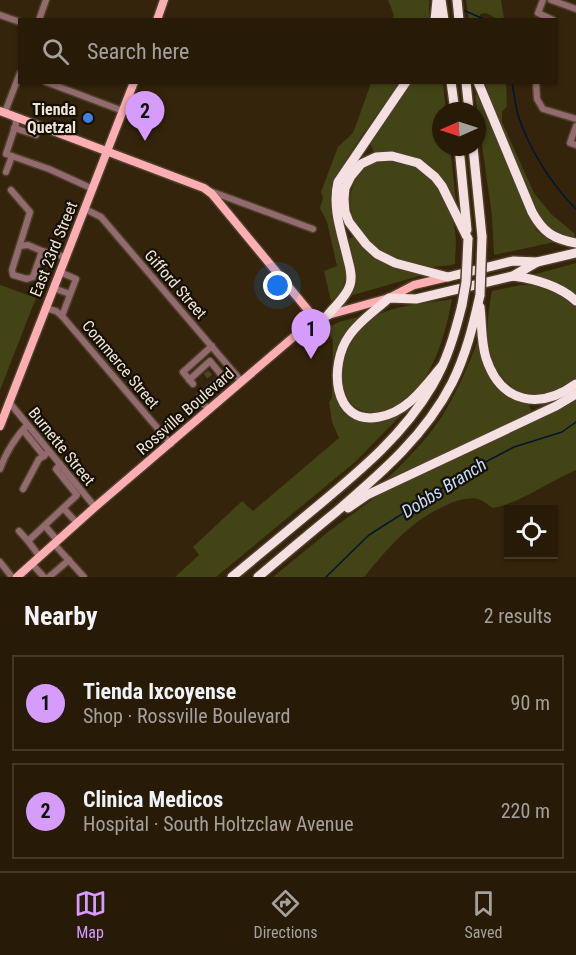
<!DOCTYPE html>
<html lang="en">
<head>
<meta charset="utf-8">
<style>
  :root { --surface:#271b08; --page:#332816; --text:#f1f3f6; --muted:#a4a19c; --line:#433929; --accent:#d59cfb }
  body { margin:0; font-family:"Roboto Condensed",sans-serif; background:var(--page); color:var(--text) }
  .controls { position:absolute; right:18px; bottom:18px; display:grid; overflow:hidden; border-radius:0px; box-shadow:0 2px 4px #0004 }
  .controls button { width:54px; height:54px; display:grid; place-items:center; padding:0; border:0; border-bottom:2px solid var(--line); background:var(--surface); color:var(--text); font:30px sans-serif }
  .compass { position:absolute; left:432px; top:102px; width:54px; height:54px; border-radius:50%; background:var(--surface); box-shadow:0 2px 4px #0004; rotate:267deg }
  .you { position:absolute; left:278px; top:286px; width:21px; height:21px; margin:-15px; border:4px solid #fff; border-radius:50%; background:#1a73e8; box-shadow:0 0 0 9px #1a73e833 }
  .badge { display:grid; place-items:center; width:39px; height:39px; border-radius:50%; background:var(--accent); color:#111; font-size:20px; font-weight:700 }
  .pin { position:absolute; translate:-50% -50px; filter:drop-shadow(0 2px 3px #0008) }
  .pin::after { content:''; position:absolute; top:32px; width:21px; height:18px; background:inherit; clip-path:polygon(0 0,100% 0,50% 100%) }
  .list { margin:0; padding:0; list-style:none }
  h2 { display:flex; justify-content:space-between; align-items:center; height:78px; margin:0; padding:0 24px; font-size:26px }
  h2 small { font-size:20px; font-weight:400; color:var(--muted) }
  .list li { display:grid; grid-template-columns:39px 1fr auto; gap:18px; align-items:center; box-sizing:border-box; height:96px; margin:0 12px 12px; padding:0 12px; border:2px solid var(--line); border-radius:0px }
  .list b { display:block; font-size:22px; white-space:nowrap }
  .list p { margin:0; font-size:20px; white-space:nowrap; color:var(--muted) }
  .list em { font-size:20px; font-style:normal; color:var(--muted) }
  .icon { flex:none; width:33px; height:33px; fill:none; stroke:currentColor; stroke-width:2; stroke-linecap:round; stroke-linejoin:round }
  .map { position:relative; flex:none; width:576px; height:577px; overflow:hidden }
  .search { position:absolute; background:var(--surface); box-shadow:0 2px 4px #0004; left:18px; right:18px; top:18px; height:66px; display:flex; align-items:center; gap:15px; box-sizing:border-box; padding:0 21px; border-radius:0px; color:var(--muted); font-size:22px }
  .sheet { height:294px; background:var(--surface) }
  nav { display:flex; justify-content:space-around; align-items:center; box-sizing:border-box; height:84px; border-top:2px solid var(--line); background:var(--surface); font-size:16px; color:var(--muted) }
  nav a { display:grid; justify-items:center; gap:3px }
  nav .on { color:var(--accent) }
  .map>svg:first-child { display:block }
  .green { fill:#424416 }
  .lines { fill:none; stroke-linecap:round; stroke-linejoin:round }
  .stream { stroke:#001633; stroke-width:1.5 }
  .minor-tunnel { stroke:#50412a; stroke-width:6; stroke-dasharray:6 3; stroke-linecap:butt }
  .minor-casing { stroke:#4e3f28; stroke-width:9 }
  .major-casing { stroke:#4e3f28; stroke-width:11 }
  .highway-casing { stroke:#4e3f28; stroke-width:12 }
  .minor { stroke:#916b6d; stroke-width:6 }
  .major { stroke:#fcaeb3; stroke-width:8 }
  .highway { stroke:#f4e0e1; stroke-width:9 }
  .highway-bridge-casing { stroke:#4e3f28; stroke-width:12; stroke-linecap:butt }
  .highway-bridge { stroke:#f4e0e1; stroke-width:9 }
  .shop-dot { fill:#3f7fe0; stroke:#160f05; stroke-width:2 }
  .labels { text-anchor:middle; stroke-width:4.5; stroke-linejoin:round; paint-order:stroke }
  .poi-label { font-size:16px; font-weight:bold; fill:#f0e6d7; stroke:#160f05; text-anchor:end }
  .street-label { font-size:16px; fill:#f0e6d7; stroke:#160f05 }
  .water-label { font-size:18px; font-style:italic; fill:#c2ddff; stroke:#160f05 }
</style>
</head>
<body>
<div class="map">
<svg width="576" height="577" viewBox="0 0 576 577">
  <rect width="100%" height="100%" fill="#34240b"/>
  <!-- green -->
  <g class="green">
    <polygon points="388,0 429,0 429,19 392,19 394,15"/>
    <polygon points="466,0 501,0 504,19 497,19 486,13 480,14 480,19 469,19"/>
    <path d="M371,83H399C382,107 365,130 349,155C344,164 336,173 333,183C322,219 367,277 331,301L324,271L337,266L327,222L320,208L323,198L321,192L338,147L352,134L355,128Z"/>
    <polygon points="410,83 443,83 446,111 441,111 441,147 450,147 456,202 442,180 432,170 375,155 370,142"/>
    <polygon points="482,83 506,83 507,106 502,112 502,122 534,193 551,214 575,234 573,241 548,230 534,208"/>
    <polygon points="479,94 536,230 543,236 555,242 494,255 492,216 475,95"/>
    <path d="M390,161C398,162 406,162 413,166C436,177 451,207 455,231C457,242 455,253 455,264C442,267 428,268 414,265C380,258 337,222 354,184C357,176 363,168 372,164C377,162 385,162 390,161Z"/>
    <path d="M355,236C383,261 388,268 426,274L346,297C360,278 354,260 349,239Z"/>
    <polygon points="576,263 576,296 532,275"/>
    <polygon points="0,285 36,298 0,390"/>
    <path d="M521,285C546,285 556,291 576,305V379C566,387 551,396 538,396C516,397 497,375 491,356C485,335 488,312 492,291Z"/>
    <path d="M452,299C445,338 427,404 380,412C371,413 361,412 354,406C326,380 348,332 376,316C395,305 430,303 452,299Z"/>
    <polygon points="366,315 358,321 334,379 354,417 385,419 402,414 355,462 216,577 175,577 199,555 193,547 242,501 253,511 339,438 332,422 329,402 332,398 333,340 324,329 339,322"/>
    <path d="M478,340H480L487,367L528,403L531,410L529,414L385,481C406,460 428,439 444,413C458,390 468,366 478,340Z"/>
    <path d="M576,397V470C548,482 522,502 493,508C489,506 485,502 481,500C472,496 458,500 449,504C411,520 390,546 364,577H273L328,532L384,491Z"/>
  </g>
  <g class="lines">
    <!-- stream -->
    <g class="stream">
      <polyline points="463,10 486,20"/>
      <path d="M512,82C514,93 515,104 518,115C529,149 551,184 576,209"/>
      <polyline points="326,577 369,535 474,468 514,447 562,432 576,422"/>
    </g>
    <!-- minor-tunnel -->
    <polyline class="minor-tunnel" points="206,372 211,378"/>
    <!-- minor casing -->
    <g class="minor-casing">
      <g id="minor">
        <polyline points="543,0 538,13 553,20"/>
        <polyline points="551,0 576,9"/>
        <polyline points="0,15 20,22"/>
        <polyline points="39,20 46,0"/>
        <polyline points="46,82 123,111"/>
        <polyline points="536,82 537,99 543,109 576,119"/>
        <polyline points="5,112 20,73"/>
        <polyline points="15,116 16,124 6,154 49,169 93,189"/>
        <polyline points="576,126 570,143 576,145"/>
        <polyline points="14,128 36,135 40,126"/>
        <polyline points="6,172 12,156"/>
        <polyline points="11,190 30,212 12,270 13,275 27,279 33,277 42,251 66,257"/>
        <polyline points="210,191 313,229"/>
        <polyline points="85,209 101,217 242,382"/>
        <polyline points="20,246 28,245 42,251"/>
        <polyline points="60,272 76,279 62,316"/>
        <polyline points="53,288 70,294"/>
        <polyline points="45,308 56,311 62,316 171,444"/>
        <polyline points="189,380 210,361 223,377 199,398 209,410"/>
        <polyline points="193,384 183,372 212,346"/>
        <polyline points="9,402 95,507"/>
        <polyline points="23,430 44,456 49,451"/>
        <path d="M0,469C6,452 15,438 27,425"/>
        <polyline points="23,489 39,459 44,456"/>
        <polyline points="64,509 77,523"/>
        <polyline points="45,526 58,541"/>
        <polyline points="19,531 28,541"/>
        <polyline points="54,544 84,577"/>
        <polyline points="40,557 28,541 77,495 56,469 60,464"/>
        <polyline points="0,562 12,577"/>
        <polyline points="32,564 44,577"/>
        <polyline points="49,577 69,560"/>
      </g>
    </g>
    <!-- major casing -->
    <g class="major-casing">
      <g id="major">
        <polyline points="157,20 164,0"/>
        <polyline points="0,111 204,188 212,194 317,321"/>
        <polyline points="0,426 134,82"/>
        <polyline points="17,577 95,507 297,334 328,315 389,298 414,285 448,277"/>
      </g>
    </g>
    <!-- highway casing -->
    <g class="highway-casing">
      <g id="highway">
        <polyline points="441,0 444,20"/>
        <polyline points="457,0 459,20"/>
        <polyline points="435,20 437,0"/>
        <polyline points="451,82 455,111"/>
        <polyline points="466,82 469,111"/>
        <path d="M478,82L532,212C543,232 553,239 576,243"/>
        <polyline points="459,147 467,230"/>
        <polyline points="473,147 482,237"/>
        <polyline points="468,239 442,186 435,177 418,163 392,156 376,157 361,164 351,176 345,188 344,199 345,212 349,222 366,244 377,254 395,263 448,277 513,261 537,262 576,253"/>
        <path d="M513,276C535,279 559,285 576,301"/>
        <path d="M480,307C482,324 481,342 486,358C501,404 540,410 576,384"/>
        <path d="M328,315C335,306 347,296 350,285C353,275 349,265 347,256C341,231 332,207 338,182L406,82"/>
        <path d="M442,366C425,386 408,412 379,417C332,426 329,364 349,336C359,321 376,310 389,298L416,299L513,276L537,262"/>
        <polyline points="348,508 367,495 556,406 576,394"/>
        <path d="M232,577C261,553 290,529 320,504C362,469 404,434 432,386C447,361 455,333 462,305"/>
        <path d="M258,577C284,555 310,533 336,512C380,474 425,436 452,383C466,355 473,326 480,295"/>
      </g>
    </g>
    <!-- minor -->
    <use href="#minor" class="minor"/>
    <!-- major -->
    <use href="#major" class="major"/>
    <!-- highway -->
    <use href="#highway" class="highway"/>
    <!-- highway-bridge casing -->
    <g class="highway-bridge-casing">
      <g id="highway-bridge">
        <polyline points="480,295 482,237"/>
        <polyline points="462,305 466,282 468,239"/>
      </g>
    </g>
    <!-- highway-bridge -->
    <use href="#highway-bridge" class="highway-bridge"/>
  </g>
  <!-- markers -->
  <circle class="shop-dot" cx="88" cy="118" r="6"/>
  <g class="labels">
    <!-- poi labels -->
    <g class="poi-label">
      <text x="76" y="115">Tienda<tspan x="76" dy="18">Quetzal</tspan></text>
    </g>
    <!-- street labels -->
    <g class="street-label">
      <text transform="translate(53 249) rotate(-68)" y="6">East 23rd Street</text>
      <text transform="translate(176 284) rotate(49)" y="6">Gifford Street</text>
      <text transform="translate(121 364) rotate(50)" y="6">Commerce Street</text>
      <text transform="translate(185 411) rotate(-41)" y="6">Rossville Boulevard</text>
      <text transform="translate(62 446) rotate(51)" y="6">Burnette Street</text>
    </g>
    <!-- water labels -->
    <g class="water-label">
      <text transform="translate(444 488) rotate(-32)" y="6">Dobbs Branch</text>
    </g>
  </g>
</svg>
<div class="controls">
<button><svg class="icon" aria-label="locate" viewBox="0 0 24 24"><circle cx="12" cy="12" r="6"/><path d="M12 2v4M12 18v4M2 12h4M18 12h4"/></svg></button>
</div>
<svg class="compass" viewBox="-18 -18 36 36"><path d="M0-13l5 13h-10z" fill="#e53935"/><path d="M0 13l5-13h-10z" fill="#a4a19c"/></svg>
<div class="you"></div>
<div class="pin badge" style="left:311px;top:359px">1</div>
<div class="pin badge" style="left:145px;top:141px">2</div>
<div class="search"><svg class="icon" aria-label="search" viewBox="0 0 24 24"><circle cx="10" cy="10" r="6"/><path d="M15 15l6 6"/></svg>Search here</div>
</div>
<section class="sheet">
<h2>Nearby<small>2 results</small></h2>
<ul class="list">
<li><span class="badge">1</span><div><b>Tienda Ixcoyense</b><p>Shop · Rossville Boulevard</p></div><em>90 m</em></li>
<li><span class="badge">2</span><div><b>Clinica Medicos</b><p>Hospital · South Holtzclaw Avenue</p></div><em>220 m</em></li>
</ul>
</section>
<nav>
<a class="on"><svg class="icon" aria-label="map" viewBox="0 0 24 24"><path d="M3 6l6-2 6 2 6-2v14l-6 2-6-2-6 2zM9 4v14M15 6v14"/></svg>Map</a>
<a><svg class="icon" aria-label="directions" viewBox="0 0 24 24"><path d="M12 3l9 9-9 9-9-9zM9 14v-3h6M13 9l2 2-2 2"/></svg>Directions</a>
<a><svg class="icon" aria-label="saved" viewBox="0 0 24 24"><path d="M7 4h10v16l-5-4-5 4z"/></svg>Saved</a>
</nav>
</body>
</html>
